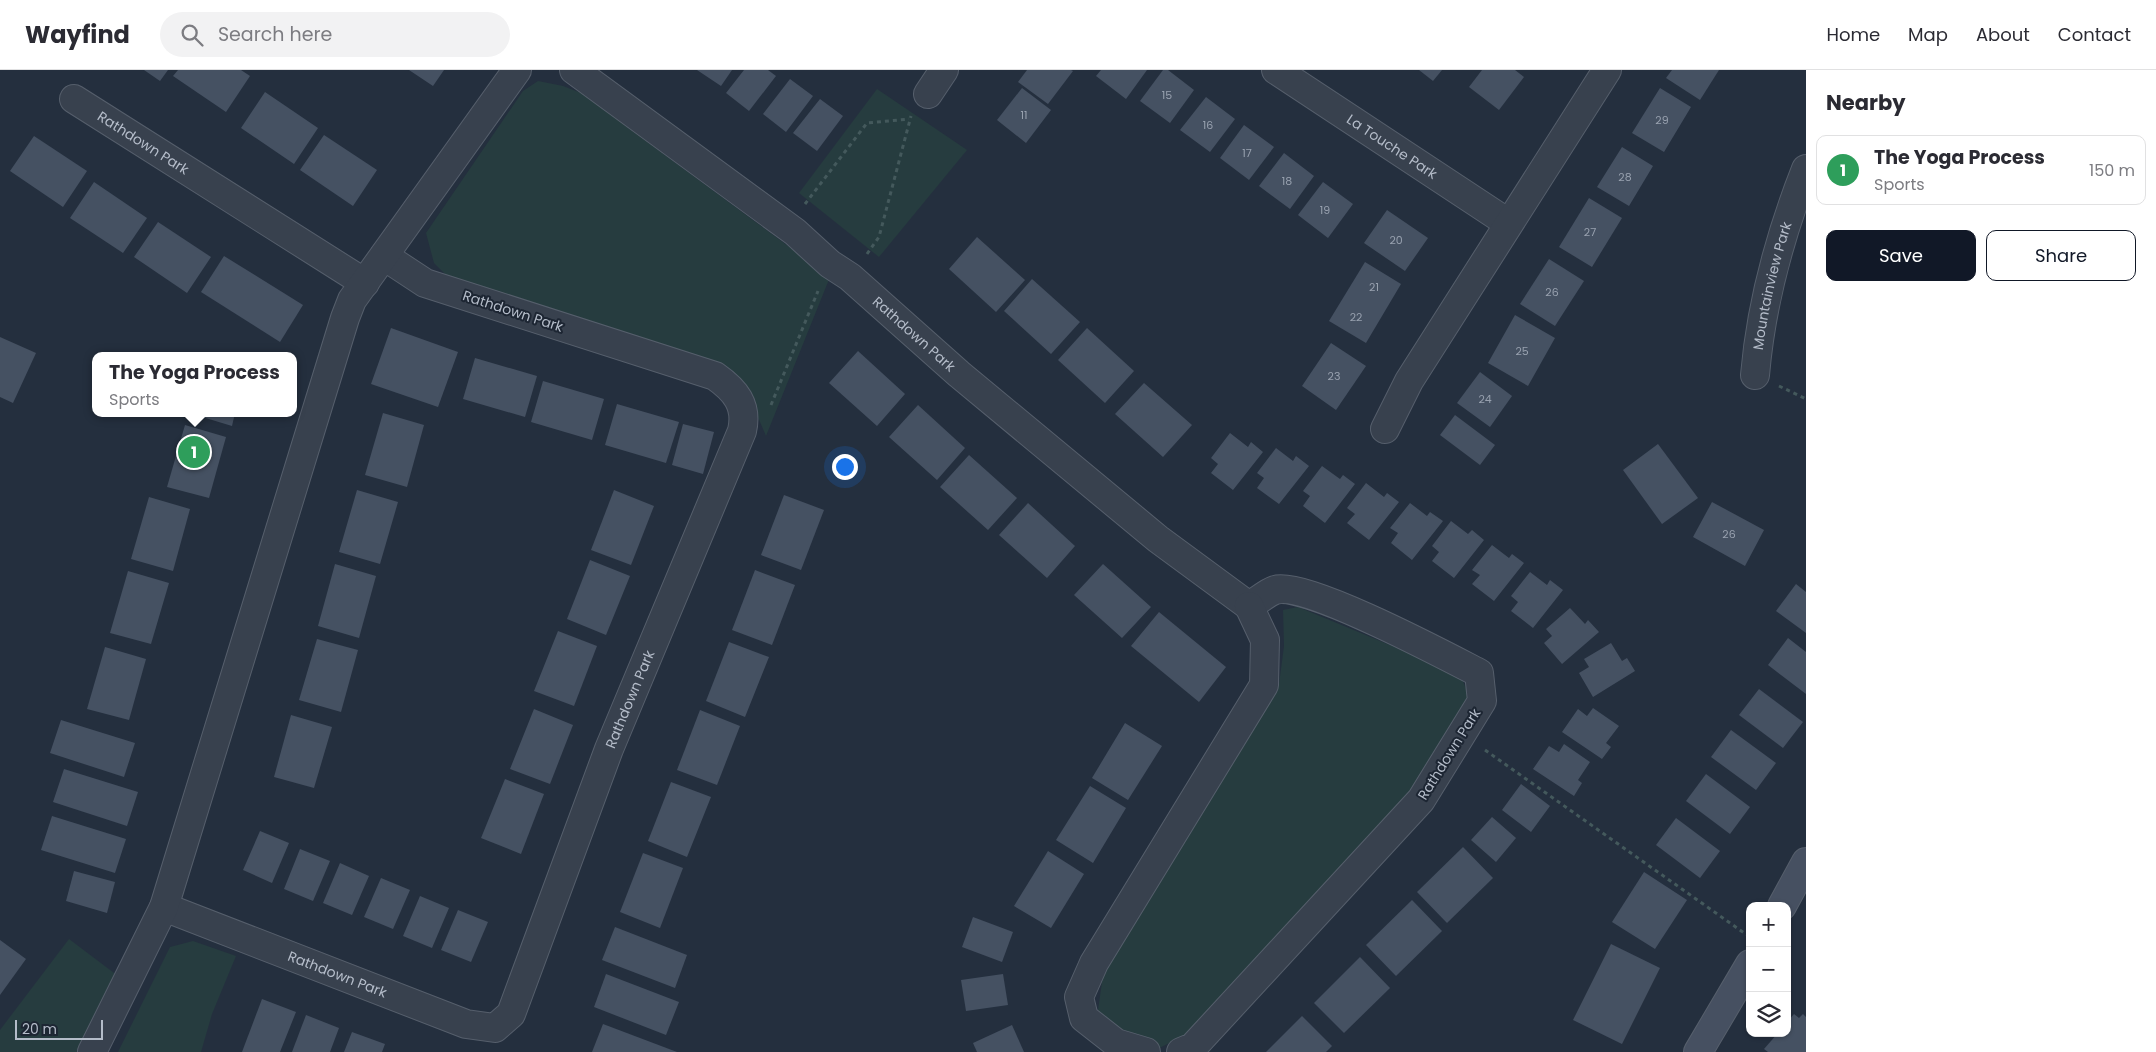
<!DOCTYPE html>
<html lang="en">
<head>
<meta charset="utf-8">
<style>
  :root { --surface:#fff; --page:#f2f2f3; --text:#2b2b33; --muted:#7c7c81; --line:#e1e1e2; --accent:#111827 }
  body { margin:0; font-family:Poppins,sans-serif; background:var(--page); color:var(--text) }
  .controls { position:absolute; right:15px; bottom:15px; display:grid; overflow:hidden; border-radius:10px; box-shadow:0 1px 4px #0004 }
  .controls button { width:45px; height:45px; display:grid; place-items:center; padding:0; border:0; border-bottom:1px solid var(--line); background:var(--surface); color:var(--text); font:25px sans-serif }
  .scale { position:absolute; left:15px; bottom:12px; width:88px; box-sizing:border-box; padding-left:5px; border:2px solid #b4bcc9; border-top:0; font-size:14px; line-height:18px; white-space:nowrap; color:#b4bcc9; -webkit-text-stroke:4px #1d2633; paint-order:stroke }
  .you { position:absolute; left:844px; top:396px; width:18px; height:18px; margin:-12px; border:4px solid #fff; border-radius:50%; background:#1a73e8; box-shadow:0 0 0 8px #1a73e833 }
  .badge { display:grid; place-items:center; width:32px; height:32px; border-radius:50%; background:var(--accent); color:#fff; font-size:16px; font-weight:700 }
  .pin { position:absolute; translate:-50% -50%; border:2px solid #fff; box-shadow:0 1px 5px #0006 }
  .popup { position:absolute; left:92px; top:282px; width:205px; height:65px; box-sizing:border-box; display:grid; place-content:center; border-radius:10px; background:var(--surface); filter:drop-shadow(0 1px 4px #0005); font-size:16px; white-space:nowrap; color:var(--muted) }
  .popup b { font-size:19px; color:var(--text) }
  .popup::after { content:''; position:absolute; left:50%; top:100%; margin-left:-10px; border:10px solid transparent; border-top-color:var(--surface) }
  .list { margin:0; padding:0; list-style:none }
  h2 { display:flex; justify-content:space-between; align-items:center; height:65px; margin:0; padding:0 20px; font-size:21px }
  h2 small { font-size:16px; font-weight:400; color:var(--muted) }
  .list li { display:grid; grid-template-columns:32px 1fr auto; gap:15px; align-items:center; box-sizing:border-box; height:70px; margin:0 10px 10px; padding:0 10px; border:1px solid var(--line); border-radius:10px }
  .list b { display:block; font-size:19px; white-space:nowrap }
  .list p { margin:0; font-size:16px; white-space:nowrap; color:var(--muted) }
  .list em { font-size:16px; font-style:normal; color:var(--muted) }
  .actions { display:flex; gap:10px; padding:15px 20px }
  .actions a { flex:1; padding:11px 0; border:1px solid var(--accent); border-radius:10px; text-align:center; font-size:18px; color:var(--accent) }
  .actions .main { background:var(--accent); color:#fff }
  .icon { flex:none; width:28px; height:28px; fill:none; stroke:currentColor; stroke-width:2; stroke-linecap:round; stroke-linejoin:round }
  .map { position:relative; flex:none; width:1806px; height:982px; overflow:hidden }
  header { display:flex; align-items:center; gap:30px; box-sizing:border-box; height:70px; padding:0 25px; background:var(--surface); border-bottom:1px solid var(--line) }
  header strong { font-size:24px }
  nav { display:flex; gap:28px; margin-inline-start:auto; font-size:18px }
  .search { width:350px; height:45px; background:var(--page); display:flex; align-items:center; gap:12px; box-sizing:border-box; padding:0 18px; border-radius:28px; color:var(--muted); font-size:19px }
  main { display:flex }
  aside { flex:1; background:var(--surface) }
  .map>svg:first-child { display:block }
  .green { fill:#263c3f }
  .building { fill:#455162 }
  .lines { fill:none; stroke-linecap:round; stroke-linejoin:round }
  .minor-casing { stroke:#565f6c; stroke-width:30 }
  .secondary-casing { stroke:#565f6c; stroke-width:30 }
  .path { stroke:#44595c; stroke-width:3; stroke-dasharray:4 4; stroke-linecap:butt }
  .minor { stroke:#38414e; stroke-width:28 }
  .secondary { stroke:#465061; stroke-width:28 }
  .labels { text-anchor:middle; stroke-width:4; stroke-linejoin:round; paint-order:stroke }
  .number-label { font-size:11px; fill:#98a1af }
  .street-label { font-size:14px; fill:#b4bcc9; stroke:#1d2633 }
</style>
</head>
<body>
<header>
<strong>Wayfind</strong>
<div class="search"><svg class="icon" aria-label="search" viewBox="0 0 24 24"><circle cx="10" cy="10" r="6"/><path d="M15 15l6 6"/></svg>Search here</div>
<nav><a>Home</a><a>Map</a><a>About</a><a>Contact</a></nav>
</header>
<main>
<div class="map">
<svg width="1806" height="982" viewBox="0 0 1806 982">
  <rect width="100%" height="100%" fill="#242f3e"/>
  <!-- green -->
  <g class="green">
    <polygon points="538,11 563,16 581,23 830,207 766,366 754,338 730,299 454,213 434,193 426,163 523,21"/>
    <polygon points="877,19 967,80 879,187 799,123"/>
    <polygon points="1298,537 1460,604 1469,626 1405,729 1184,966 1155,980 1119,965 1098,940 1103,905 1279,614 1284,576 1283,540"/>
    <polygon points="69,869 118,906 77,982 0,982 0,960"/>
    <polygon points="193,871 236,886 212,944 201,982 118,982 170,877"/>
  </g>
  <!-- building -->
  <g class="building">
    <polygon points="144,0 168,0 160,11"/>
    <polygon points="178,0 241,0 250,6 226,42 173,6"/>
    <polygon points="409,0 444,0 433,16"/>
    <polygon points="697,0 732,0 721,16"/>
    <polygon points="744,0 768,0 776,6 749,41 726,23"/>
    <polygon points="1027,0 1071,0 1073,1 1048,34 1018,12"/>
    <polygon points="1101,0 1147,0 1126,29 1096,6"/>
    <polygon points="1163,0 1168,0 1194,20 1170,53 1140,31"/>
    <polygon points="1419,0 1442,0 1433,11"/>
    <polygon points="1482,0 1515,0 1524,7 1499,40 1469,17"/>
    <polygon points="1672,0 1719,0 1700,30 1666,8"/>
    <polygon points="790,9 813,26 786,62 763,44"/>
    <polygon points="1022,18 1051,40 1026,73 997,50"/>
    <polygon points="1660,18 1691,37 1664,82 1632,63"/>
    <polygon points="265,22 318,58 294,94 241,58"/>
    <polygon points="1206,27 1235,49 1210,82 1180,60"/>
    <polygon points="820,29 843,46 817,81 793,63"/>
    <polygon points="1244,55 1274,77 1249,110 1220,88"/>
    <polygon points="324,65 377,100 353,136 300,100"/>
    <polygon points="34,66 87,101 63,137 10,101"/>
    <polygon points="1622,77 1653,96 1629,136 1597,117"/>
    <polygon points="1284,83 1314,106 1290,139 1259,116"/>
    <polygon points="94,112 147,148 123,183 70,148"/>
    <polygon points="1323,112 1353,134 1328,168 1298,145"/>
    <polygon points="1589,128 1622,148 1592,197 1559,177"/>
    <polygon points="1387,140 1428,168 1405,201 1364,173"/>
    <polygon points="158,152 211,187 187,223 134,187"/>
    <polygon points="977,167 1025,210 996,242 949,199"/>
    <polygon points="224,186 303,235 280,272 201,222"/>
    <polygon points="1549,189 1584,211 1555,256 1520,234"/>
    <polygon points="1365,192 1401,214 1366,273 1329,251"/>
    <polygon points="1032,209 1080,252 1051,284 1004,241"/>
    <polygon points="1515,245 1555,268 1528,316 1488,293"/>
    <polygon points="391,258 458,282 438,337 371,314"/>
    <polygon points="1087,258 1134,301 1105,333 1058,290"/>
    <polygon points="0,267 36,283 13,333 0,327"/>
    <polygon points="1331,273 1366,296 1336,340 1302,316"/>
    <polygon points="858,281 905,324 877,356 829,313"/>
    <polygon points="475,288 537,306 525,347 463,329"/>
    <polygon points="1480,302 1512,326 1490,357 1457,333"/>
    <polygon points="543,311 604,329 592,370 531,352"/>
    <polygon points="1144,313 1192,355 1163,387 1115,344"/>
    <polygon points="617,334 679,352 666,393 605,375"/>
    <polygon points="918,335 965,378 937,410 889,367"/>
    <polygon points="189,343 235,343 232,356"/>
    <polygon points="383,343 424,355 407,417 365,405"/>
    <polygon points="1455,345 1495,375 1480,395 1440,365"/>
    <polygon points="683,354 714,362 703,404 672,395"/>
    <polygon points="185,355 226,367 209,428 167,417"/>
    <polygon points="1230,363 1248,377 1251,372 1263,382 1233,420 1211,403 1218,394 1211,388"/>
    <polygon points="1658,374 1698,428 1662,454 1623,400"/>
    <polygon points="1276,378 1293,391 1296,386 1309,396 1279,434 1257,418 1264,408 1257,403"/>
    <polygon points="969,385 1017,428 988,460 940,417"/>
    <polygon points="1322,396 1340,409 1343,405 1355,414 1325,453 1303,436 1310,426 1303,421"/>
    <polygon points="1366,413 1384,427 1387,423 1399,432 1369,470 1347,453 1355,444 1347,438"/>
    <polygon points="357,420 398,432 380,494 339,482"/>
    <polygon points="614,420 654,436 631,495 591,480"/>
    <polygon points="784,425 824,440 801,500 761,485"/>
    <polygon points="149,427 190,439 173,501 131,489"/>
    <polygon points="1712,432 1764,460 1745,496 1693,467"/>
    <polygon points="1028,433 1075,476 1047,508 999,465"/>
    <polygon points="1410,433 1427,446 1430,442 1443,451 1412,490 1391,473 1398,463 1390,458"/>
    <polygon points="1451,451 1468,464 1472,460 1484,470 1454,508 1432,491 1439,482 1432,476"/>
    <polygon points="1492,475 1509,488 1512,484 1524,493 1494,531 1472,514 1480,505 1472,500"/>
    <polygon points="590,490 630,506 606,565 567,549"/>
    <polygon points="335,494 376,506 359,568 318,556"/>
    <polygon points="1103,494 1151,537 1122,568 1074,525"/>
    <polygon points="755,500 795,515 772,575 732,560"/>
    <polygon points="128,501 169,513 151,574 110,563"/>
    <polygon points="1530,502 1547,515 1550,510 1563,520 1533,558 1511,541 1518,532 1511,526"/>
    <polygon points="1796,514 1806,522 1806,563 1776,541"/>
    <polygon points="1570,538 1585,554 1588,550 1599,562 1562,594 1544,573 1552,566 1546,559"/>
    <polygon points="1159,542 1226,597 1199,632 1131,576"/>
    <polygon points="558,561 597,576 574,636 534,621"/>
    <polygon points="1788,568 1806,582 1806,624 1768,595"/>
    <polygon points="317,569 358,580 341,642 299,630"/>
    <polygon points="729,572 769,587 745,647 706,631"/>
    <polygon points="1611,573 1622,591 1627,588 1635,601 1593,627 1579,603 1589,597 1584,589"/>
    <polygon points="105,577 146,589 129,650 87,639"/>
    <polygon points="1759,619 1803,652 1783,678 1739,645"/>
    <polygon points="1593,638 1619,656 1606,673 1611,677 1602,689 1562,662 1578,639 1587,646"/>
    <polygon points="534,639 573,655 550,714 510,699"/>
    <polygon points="700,640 740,656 717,715 677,700"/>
    <polygon points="291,645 332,657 314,718 274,707"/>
    <polygon points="61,650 135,673 124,707 50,683"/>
    <polygon points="1125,653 1162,676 1128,730 1092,708"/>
    <polygon points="1731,660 1776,693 1756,720 1711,687"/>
    <polygon points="1564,674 1590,692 1578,710 1582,713 1574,726 1533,699 1549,676 1559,682"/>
    <polygon points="64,699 138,722 127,756 53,732"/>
    <polygon points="1706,704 1750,737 1730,764 1686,731"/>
    <polygon points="505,709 544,724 521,784 481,768"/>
    <polygon points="671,712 711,727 687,787 648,771"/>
    <polygon points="1521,714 1550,736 1531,762 1502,740"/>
    <polygon points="1090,716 1126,738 1093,793 1056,770"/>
    <polygon points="52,746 126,769 115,803 41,780"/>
    <polygon points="1492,747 1516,768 1496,792 1471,770"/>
    <polygon points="1676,748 1720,781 1700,808 1656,775"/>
    <polygon points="260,761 289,773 272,813 243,800"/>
    <polygon points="1463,777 1493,808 1447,853 1417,822"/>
    <polygon points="300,779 330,791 313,831 284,819"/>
    <polygon points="1048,781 1084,804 1051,858 1014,836"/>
    <polygon points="643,783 683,798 660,858 620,842"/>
    <polygon points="340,793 369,806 352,845 323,833"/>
    <polygon points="74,801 115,812 107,843 66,831"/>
    <polygon points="1644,802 1687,830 1655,879 1612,852"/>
    <polygon points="381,808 410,820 393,859 364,847"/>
    <polygon points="420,826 449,838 432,878 403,866"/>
    <polygon points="1412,830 1442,861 1396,906 1366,875"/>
    <polygon points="458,840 488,852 471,892 441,880"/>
    <polygon points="973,847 1013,862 1002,892 962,877"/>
    <polygon points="615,857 687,885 675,918 602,890"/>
    <polygon points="0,870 26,889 0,925"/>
    <polygon points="1611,874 1660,898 1622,974 1573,950"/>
    <polygon points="1360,887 1390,918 1344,963 1314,933"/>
    <polygon points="606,904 679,932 666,965 594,937"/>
    <polygon points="1003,904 1008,935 966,941 961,910"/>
    <polygon points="262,929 296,942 280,982 242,982"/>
    <polygon points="1794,944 1799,948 1803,944 1806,947 1806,982 1768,982 1764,979 1778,963 1787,963 1787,952"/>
    <polygon points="306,945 339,958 330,982 292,982"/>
    <polygon points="1302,946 1332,976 1326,982 1266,982"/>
    <polygon points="603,954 677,982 592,982"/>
    <polygon points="1012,955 1024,982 977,982 973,973"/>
    <polygon points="352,962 385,974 382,982 344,982"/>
  </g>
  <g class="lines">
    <!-- minor casing -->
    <g class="minor-casing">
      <g id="minor">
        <path id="s1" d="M574,0L795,162L830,194L850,207L959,304L1158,469L1249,536C1257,532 1266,523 1275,520C1305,511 1446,586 1479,603L1482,631L1421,730L1193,977L1181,982"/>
        <path id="s2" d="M1276,0L1508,153"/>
        <polyline points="928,24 944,0"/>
        <path id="s3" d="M74,29L365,213"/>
        <path id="s4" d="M1755,305C1761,235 1780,165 1806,99"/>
        <polyline points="1385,359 1409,311 1607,0"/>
        <path id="s5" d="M164,837L466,954L495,958L511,944L609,679L742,361C748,335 735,320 715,306L425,213L384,186"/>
        <polyline points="92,982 164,837 345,248 352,230 517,0"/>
        <polyline points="1146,982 1116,973 1084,948 1079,927 1094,893 1264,615 1265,570 1249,536"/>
      </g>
    </g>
    <!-- secondary casing -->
    <g class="secondary-casing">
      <g id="secondary">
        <polyline points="1782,836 1806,792"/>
        <polyline points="1698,982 1750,894"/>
      </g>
    </g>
    <!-- path -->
    <g class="path">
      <polyline points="805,134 867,53 909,49"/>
      <polyline points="867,184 879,167 911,46"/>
      <polyline points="1779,316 1806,329"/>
      <polyline points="771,335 818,221"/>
      <polyline points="1485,680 1747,865"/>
    </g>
    <!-- minor -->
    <use href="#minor" class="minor"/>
    <!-- secondary -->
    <use href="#secondary" class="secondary"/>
  </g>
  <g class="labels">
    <!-- number labels -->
    <g class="number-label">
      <text x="1167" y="29">15</text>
      <text x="1024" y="49">11</text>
      <text x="1662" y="54">29</text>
      <text x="1208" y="59">16</text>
      <text x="1247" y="87">17</text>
      <text x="1625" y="111">28</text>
      <text x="1287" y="115">18</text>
      <text x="1325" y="144">19</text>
      <text x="1590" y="166">27</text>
      <text x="1396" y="174">20</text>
      <text x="1374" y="221">21</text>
      <text x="1552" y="226">26</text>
      <text x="1356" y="251">22</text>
      <text x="1522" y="285">25</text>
      <text x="1334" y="310">23</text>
      <text x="1485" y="333">24</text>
      <text x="1729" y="468">26</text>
    </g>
    <!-- street labels -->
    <g class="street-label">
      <text dy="5" stroke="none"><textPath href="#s3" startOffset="82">Rathdown Park</textPath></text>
      <text dy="5" stroke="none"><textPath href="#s2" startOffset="139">La Touche Park</textPath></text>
      <text dy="5" stroke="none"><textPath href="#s4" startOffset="91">Mountainview Park</textPath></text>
      <text transform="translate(513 241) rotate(18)" y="5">Rathdown Park</text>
      <text dy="5" stroke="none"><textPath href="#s1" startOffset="431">Rathdown Park</textPath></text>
      <text dy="5" stroke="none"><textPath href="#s5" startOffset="711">Rathdown Park</textPath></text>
      <text transform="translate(1449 684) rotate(-58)" y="5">Rathdown Park</text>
      <text dy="5" stroke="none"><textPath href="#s5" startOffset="186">Rathdown Park</textPath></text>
    </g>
  </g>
</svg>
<div class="controls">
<button>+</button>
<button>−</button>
<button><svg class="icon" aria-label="layers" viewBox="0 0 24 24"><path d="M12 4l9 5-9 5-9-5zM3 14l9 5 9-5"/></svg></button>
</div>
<div class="scale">20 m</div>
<div class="you"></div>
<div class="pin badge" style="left:194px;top:382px;background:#2e9e5b">1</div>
<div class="popup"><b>The Yoga Process</b>Sports</div>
</div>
<aside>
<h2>Nearby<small></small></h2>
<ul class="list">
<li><span class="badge" style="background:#2e9e5b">1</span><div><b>The Yoga Process</b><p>Sports</p></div><em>150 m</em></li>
</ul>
<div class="actions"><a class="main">Save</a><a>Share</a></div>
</aside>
</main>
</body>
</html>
